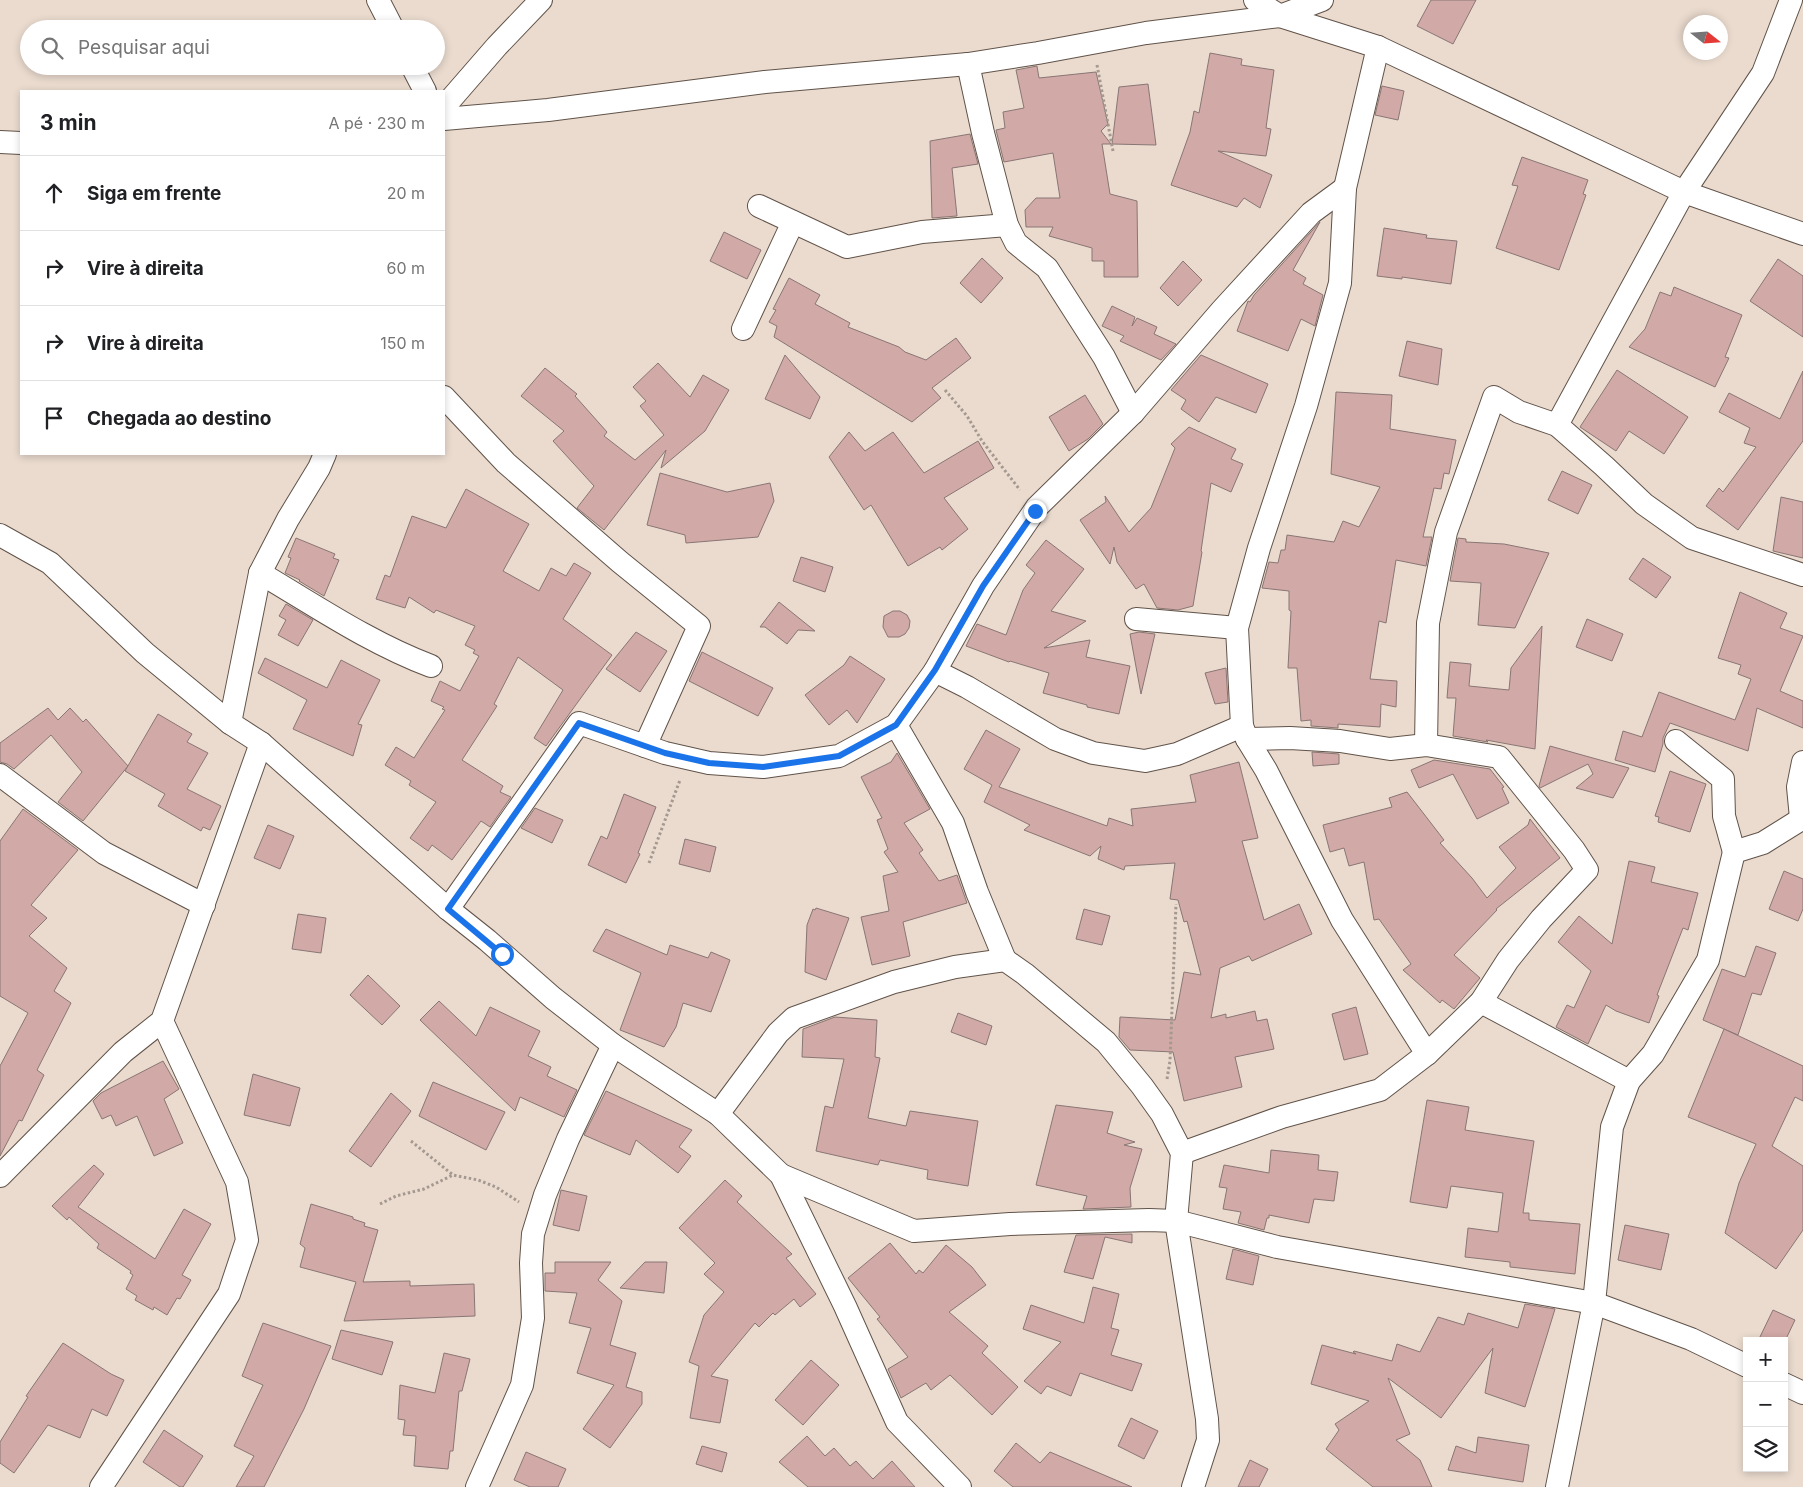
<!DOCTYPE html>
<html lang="pt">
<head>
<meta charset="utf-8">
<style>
  :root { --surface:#fff; --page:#f2f2f2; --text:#202124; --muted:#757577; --line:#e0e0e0 }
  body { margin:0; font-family:Inter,sans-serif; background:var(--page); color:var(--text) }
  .controls { position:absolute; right:15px; bottom:15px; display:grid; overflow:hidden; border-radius:0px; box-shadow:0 2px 8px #0003 }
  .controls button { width:45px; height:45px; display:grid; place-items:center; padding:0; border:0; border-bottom:1px solid var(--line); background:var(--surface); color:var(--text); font:25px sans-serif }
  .compass { position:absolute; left:1683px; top:15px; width:45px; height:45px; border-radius:50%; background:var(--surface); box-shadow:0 2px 8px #0003; rotate:107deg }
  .stop { position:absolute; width:15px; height:15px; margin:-11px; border:4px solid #1a73e8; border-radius:50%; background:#fff }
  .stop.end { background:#1a73e8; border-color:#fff; box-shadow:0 1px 5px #0008 }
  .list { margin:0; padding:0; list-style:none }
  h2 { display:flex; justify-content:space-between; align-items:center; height:65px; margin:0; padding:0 20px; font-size:21px }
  h2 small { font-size:16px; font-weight:400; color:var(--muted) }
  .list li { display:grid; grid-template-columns:32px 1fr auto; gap:15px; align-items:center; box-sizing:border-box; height:75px; padding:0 20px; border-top:1px solid var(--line) }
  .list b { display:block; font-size:19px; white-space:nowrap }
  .list em { font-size:16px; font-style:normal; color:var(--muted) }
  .icon { flex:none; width:28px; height:28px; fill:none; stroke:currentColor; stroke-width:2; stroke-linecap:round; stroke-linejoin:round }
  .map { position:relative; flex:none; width:1803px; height:1487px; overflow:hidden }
  .search { position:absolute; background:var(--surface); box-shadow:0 2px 8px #0003; left:20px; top:20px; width:425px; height:55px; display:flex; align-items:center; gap:12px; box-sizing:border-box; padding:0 18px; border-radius:28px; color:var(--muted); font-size:19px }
  .panel { position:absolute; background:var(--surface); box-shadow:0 2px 8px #0003; left:20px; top:90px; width:425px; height:365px; border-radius:0px }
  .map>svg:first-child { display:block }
  .building { fill:#d1a9a6; stroke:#897674 }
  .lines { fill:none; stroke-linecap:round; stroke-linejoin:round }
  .minor-casing { stroke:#615349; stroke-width:24 }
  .path { stroke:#a4988f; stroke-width:3; stroke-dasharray:2.5 2.5; stroke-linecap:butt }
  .minor { stroke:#fff; stroke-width:22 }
  .route { stroke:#1a73e8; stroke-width:6 }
</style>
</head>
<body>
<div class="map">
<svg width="1803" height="1487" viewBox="0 0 1803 1487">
  <rect width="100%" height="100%" fill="#ebdbcf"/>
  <!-- building -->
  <g class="building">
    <polygon points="1431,0 1476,0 1453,44 1417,26"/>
    <polygon points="1210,53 1242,59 1241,65 1274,70 1266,128 1271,129 1266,156 1218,151 1272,175 1260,208 1244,198 1237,207 1171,185 1190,132 1194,111 1199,113"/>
    <polygon points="1037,66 1039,78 1096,72 1108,124 1101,131 1111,144 1102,144 1110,194 1137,201 1138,277 1104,277 1104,261 1092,261 1092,248 1049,236 1053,227 1026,227 1025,210 1036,198 1060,198 1053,153 1004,162 996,130 1005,128 1003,112 1024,108 1016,70"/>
    <polygon points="1148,84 1156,145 1112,144 1119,87"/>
    <polygon points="1382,86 1404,91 1398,120 1375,115"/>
    <polygon points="970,134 978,164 952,168 957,216 932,218 930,141"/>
    <polygon points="1522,157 1588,180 1583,194 1586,195 1559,270 1496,248 1518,186 1512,185"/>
    <polygon points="1320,222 1293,270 1306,278 1303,284 1323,295 1315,326 1301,319 1288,351 1237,331 1248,301 1250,302 1254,295"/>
    <polygon points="1384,228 1427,235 1426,238 1457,241 1451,284 1402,277 1402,279 1377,276"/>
    <polygon points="724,232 761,250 747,279 710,261"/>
    <polygon points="982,258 1003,278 981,303 960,283"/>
    <polygon points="1778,259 1803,276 1803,337 1750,301"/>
    <polygon points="1183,261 1202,280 1178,306 1160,288"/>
    <polygon points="789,278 820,295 815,304 850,323 848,327 899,347 905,352 926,360 956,338 971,358 932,388 941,398 912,422 774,337 777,326 769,322 776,310 773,309"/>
    <polygon points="1674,287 1742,315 1725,357 1729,358 1715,387 1629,347 1645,329 1660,292 1671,296"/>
    <polygon points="1112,306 1135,317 1132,326 1137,318 1157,327 1154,334 1176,344 1161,360 1120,341 1124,336 1102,326"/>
    <polygon points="1407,341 1442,349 1438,385 1399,376"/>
    <polygon points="785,355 820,397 810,419 765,399"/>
    <polygon points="1201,355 1268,384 1256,413 1216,397 1199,422 1181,409 1186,400 1171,390"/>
    <polygon points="658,363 690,397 703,375 729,390 705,431 661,468 666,450 604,530 577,508 594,486 553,441 564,431 521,396 545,368 577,394 575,396 607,432 604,436 635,460 664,435 640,406 646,401 633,387"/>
    <polygon points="1617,370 1688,417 1664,454 1629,431 1616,451 1580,427"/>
    <polygon points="1803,371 1803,441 1738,530 1706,506 1719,488 1723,492 1756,447 1744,443 1750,428 1719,412 1729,393 1780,419"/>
    <polygon points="1336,392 1392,395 1390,429 1456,440 1449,474 1444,473 1441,489 1434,488 1423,537 1432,537 1426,566 1396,560 1386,623 1379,621 1370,679 1397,681 1396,707 1381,704 1380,727 1338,724 1338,728 1311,726 1311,720 1301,721 1297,668 1288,668 1291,611 1289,610 1289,591 1262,588 1269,562 1278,563 1281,550 1285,550 1287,535 1334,542 1343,521 1359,527 1380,487 1331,474"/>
    <polygon points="1085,395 1103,424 1088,439 1069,451 1049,417"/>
    <polygon points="1189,427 1236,449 1231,459 1243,464 1231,492 1211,483 1201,551 1202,552 1193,606 1178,610 1157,608 1144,584 1136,589 1117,562 1114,547 1110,564 1080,520 1106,502 1105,496 1129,532 1151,508 1175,448 1171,444"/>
    <polygon points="849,432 865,451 893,432 924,473 978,441 994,468 944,498 968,529 942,550 940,547 908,566 871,505 864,510 829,457"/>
    <polygon points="1562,471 1592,485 1578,514 1548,500"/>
    <polygon points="660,473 727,492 770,483 774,501 758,537 686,543 685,535 647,525"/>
    <polygon points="466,489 529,524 503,571 539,591 551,568 566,576 574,563 591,573 563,619 612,655 546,746 534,738 563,690 518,657 494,704 497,706 462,760 503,786 500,792 511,797 490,827 481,821 452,860 432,845 428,851 410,838 436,802 409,785 411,781 385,765 396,747 414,758 445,710 442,709 444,707 431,701 440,681 460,691 479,656 473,653 475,650 465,645 475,626 436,610 434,613 409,597 405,608 376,599 385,575 390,577 412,516 446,528"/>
    <polygon points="1781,497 1803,502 1803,558 1773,551"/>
    <polygon points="296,538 335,554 333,558 339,560 324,596 299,581 300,580 285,573 291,558 288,557"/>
    <polygon points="1458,538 1466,539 1466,542 1504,544 1549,553 1515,628 1478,625 1481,583 1450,581"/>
    <polygon points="1046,540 1084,569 1051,611 1086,621 1044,648 1090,640 1086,657 1130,666 1119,714 1087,707 1087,705 1043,693 1049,673 1010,661 1009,662 966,646 977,624 1006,635 1023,590 1035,573 1026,565"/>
    <polygon points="801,557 833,567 825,592 793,581"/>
    <polygon points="1643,558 1671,577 1656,598 1629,579"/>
    <polygon points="1740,592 1787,613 1780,628 1803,636 1780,691 1803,701 1803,728 1757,708 1748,751 1670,723 1663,738 1663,744 1655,772 1615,760 1623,731 1642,737 1659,692 1735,720 1751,679 1738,674 1741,665 1718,658"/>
    <polygon points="779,602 815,631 798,630 787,644 765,627 760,627"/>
    <polygon points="286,604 313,620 298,646 278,635 286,620 279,616"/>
    <polygon points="893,611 900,611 907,615 910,621 909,628 905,634 899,637 888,637 883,627 884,616"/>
    <polygon points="1587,619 1623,634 1612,661 1576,647"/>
    <polygon points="1542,626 1535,749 1486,740 1488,742 1453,736 1456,698 1447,698 1450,662 1471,664 1469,686 1509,690 1511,668"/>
    <polygon points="636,632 667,651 640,692 606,669"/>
    <polygon points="1139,632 1155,634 1141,694 1130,634"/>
    <polygon points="702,652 773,688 758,716 689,681"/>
    <polygon points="850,656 885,679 857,723 847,710 829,725 805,695 844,665"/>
    <polygon points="265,658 327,688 341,660 380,680 358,724 362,725 353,756 293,729 307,700 258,673"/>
    <polygon points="1226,668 1228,702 1215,704 1205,673"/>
    <polygon points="48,708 58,720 70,708 83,722 86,719 128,766 83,821 58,802 82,772 51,735 14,769 7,764 0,762 0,743"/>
    <polygon points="158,714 192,734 187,742 208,753 187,789 221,806 210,830 203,827 201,831 158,806 165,794 125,771"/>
    <polygon points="986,730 1020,749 999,787 1107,826 1109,818 1133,826 1131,809 1196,802 1190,775 1239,762 1258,838 1242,841 1264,920 1299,904 1312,934 1252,961 1249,956 1220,968 1211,1018 1226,1014 1226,1018 1255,1011 1257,1021 1267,1019 1274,1049 1235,1057 1242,1087 1184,1101 1173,1052 1130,1050 1119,1037 1120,1017 1175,1020 1184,972 1201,975 1187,921 1184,922 1178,900 1170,899 1175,863 1125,866 1124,870 1098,859 1101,846 1090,856 1024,830 1030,825 984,802 992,785 964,769"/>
    <polygon points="1550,746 1582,755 1629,768 1613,798 1576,788 1593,774 1588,764 1540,788 1539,786"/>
    <polygon points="1312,752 1339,754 1339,764 1313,766"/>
    <polygon points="897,753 930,809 904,823 923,850 919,853 939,881 957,875 967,903 903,922 910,956 872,965 861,917 889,911 883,876 898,872 884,852 888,849 877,820 882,818 861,777 891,762"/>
    <polygon points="1434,760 1490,769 1504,787 1502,788 1509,803 1477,819 1453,774 1419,788 1411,770"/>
    <polygon points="1670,771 1706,784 1690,832 1658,822 1659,817 1655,816"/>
    <polygon points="1407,792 1444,840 1440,843 1472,878 1487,898 1516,868 1499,847 1528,825 1530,819 1560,858 1496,909 1497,910 1454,955 1480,978 1454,1009 1442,1000 1440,1003 1403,970 1411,964 1379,919 1374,920 1364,862 1349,866 1344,848 1330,852 1323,825 1392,807 1389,798"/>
    <polygon points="624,794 656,807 638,853 640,854 626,883 588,865 601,836 607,839"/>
    <polygon points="535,808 563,820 552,843 521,828"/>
    <polygon points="23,809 78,850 31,905 47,918 29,936 67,968 54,991 71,1003 37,1070 44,1075 22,1121 19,1120 0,1156 0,1066 28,1013 0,996 0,841"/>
    <polygon points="268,825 294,836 280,869 254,858"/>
    <polygon points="685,839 716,847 710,872 679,864"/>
    <polygon points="1629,861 1655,867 1651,882 1698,893 1688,930 1683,928 1657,995 1659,996 1649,1023 1616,1011 1606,1005 1588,1044 1556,1027 1567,1005 1574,1008 1591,971 1558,942 1579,916 1612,944"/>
    <polygon points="1784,871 1803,879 1803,909 1798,921 1769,909"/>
    <polygon points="816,908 849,918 826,980 805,972 807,925 813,909 815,910"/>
    <polygon points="1084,909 1110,916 1102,945 1076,939"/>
    <polygon points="298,914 326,918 321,953 292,949"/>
    <polygon points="606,929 667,955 670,945 708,958 711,952 730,960 711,1012 683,1003 676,1027 664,1047 620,1030 641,973 593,951"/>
    <polygon points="1756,946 1776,953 1761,995 1752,993 1738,1035 1703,1020 1722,969 1745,977"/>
    <polygon points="368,975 400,1006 382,1025 350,995"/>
    <polygon points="439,1001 476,1036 490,1007 540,1031 528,1056 551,1067 547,1076 577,1090 564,1117 520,1097 515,1111 420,1020"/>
    <polygon points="1356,1007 1368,1054 1344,1060 1332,1014"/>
    <polygon points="958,1013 992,1026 986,1045 951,1032"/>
    <polygon points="835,1017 877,1020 875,1057 880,1058 868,1118 906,1126 910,1111 978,1121 968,1186 927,1179 928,1170 880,1160 878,1165 816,1151 825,1106 833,1108 844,1059 802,1057 803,1029"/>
    <polygon points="1724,1029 1803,1066 1803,1101 1795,1097 1772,1146 1803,1166 1803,1230 1776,1269 1725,1233 1739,1183 1756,1144 1688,1117"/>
    <polygon points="163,1061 179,1089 164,1099 183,1143 154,1156 137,1116 116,1126 111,1115 102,1119 93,1101 101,1093"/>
    <polygon points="253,1074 300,1088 290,1126 244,1115"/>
    <polygon points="433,1082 505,1112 486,1150 419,1116"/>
    <polygon points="606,1091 692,1130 679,1147 691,1156 678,1173 636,1140 630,1155 584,1135"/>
    <polygon points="391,1093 411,1111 371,1167 349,1151"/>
    <polygon points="1427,1100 1469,1107 1465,1130 1534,1141 1523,1213 1529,1213 1529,1220 1580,1224 1575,1274 1510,1267 1510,1262 1465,1257 1468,1228 1498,1232 1503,1193 1451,1186 1447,1208 1410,1202"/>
    <polygon points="1056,1105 1113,1112 1107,1133 1135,1142 1124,1145 1142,1149 1130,1188 1131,1207 1083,1209 1087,1196 1036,1185"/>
    <polygon points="1271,1150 1319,1155 1318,1170 1338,1172 1334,1201 1314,1199 1309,1223 1269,1215 1269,1218 1267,1218 1264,1230 1238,1223 1241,1212 1223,1209 1227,1188 1219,1187 1224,1165 1269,1173"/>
    <polygon points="94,1165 104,1174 78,1207 155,1259 184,1209 211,1224 182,1275 191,1280 180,1299 177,1298 167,1315 154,1307 153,1310 135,1300 137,1296 126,1289 133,1275 130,1273 131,1271 97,1248 99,1244 69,1217 67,1220 52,1206"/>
    <polygon points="725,1180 742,1196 737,1202 792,1254 786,1258 816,1294 800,1307 794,1299 775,1315 773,1313 759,1327 755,1323 711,1376 728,1380 720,1423 690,1418 699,1366 689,1362 704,1315 724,1292 704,1274 715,1263 679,1228"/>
    <polygon points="561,1190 587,1196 579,1231 553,1225"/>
    <polygon points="311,1204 353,1217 353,1219 365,1223 364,1226 378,1230 363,1282 410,1281 410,1286 474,1284 475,1316 344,1321 356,1282 300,1267 305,1248 300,1244"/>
    <polygon points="1625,1225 1669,1234 1661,1270 1618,1260"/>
    <polygon points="1132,1234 1132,1243 1105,1237 1093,1279 1064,1272 1076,1235"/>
    <polygon points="890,1243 916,1274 919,1270 923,1273 946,1245 972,1267 986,1285 949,1312 988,1346 982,1353 1018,1387 992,1415 950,1375 931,1390 926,1383 901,1398 888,1369 908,1357 877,1319 880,1317 848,1278"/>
    <polygon points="1233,1249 1259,1256 1253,1285 1226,1279"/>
    <polygon points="555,1262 611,1262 598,1280 622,1301 610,1345 636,1353 626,1387 642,1392 642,1404 610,1448 583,1429 614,1385 577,1373 591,1328 569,1323 577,1293 545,1291 545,1273 555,1273"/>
    <polygon points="645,1262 667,1262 664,1293 620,1288"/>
    <polygon points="1093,1287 1119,1294 1111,1328 1119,1330 1111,1355 1142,1364 1132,1391 1080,1373 1071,1396 1047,1386 1041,1394 1024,1381 1061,1342 1023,1329 1031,1305 1084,1323"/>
    <polygon points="1525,1304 1555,1309 1525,1407 1485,1393 1493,1348 1441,1418 1388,1378 1410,1434 1396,1440 1420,1460 1432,1487 1373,1487 1326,1449 1339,1430 1335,1424 1369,1401 1311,1384 1322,1345 1356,1354 1353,1352 1354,1351 1392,1361 1397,1344 1420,1352 1438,1317 1464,1325 1468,1313 1518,1328"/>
    <polygon points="1773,1310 1795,1320 1785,1341 1758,1341"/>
    <polygon points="263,1323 331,1346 304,1409 264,1487 236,1487 254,1456 234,1446 263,1385 242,1376"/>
    <polygon points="341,1330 393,1342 382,1375 332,1359"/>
    <polygon points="63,1343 111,1374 124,1380 107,1416 92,1409 80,1438 48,1425 14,1473 0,1463 0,1442 28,1397 26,1396"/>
    <polygon points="444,1353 470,1359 462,1391 459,1391 453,1451 450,1451 448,1469 414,1466 416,1436 403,1435 405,1420 398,1419 400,1385 435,1393"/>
    <polygon points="811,1360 839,1385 803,1425 775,1400"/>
    <polygon points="1131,1418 1158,1431 1144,1459 1118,1446"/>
    <polygon points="164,1430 203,1456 183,1487 180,1487 143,1462"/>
    <polygon points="807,1436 825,1456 834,1448 850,1466 856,1461 873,1479 892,1461 915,1487 808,1487 779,1462"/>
    <polygon points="1478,1437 1529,1445 1523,1482 1448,1470 1456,1446 1476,1453"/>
    <polygon points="1016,1443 1040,1463 1050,1452 1132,1487 1013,1487 994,1471"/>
    <polygon points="702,1446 727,1453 722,1472 696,1464"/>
    <polygon points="526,1452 566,1469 558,1487 530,1487 514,1480"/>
    <polygon points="1250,1460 1268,1469 1259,1487 1238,1487"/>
  </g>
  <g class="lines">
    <!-- minor casing -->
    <g class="minor-casing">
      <g id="minor">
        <polyline points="378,0 393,29"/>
        <polyline points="1255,0 1280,16 1378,47 1684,192 1763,73 1791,0"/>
        <polyline points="1378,47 1345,188 1340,283 1306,406 1259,548 1237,628 1242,726 1247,739 1266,770 1342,920 1427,1054"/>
        <polyline points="968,64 983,133 1007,225 1016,243 1047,268 1104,357 1133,413"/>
        <polyline points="412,66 425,91"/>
        <polyline points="444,107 497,46 541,0"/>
        <polyline points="444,119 548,110 765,82 968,64 1038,53 1146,33 1280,16 1322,0"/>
        <polyline points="0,142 21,143"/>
        <polyline points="759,206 847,247 922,232 1007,225"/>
        <polyline points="743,329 793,222"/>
        <polyline points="444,397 506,463 620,562 699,626 645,746"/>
        <polyline points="1557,425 1684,192 1803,234"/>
        <polyline points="0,535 50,563 145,653 230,723 261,743 448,909 487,940 553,998 613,1045 718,1114 781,1175 845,1306 897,1422 960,1487"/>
        <path d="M260,573C316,606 370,643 431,666"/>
        <polyline points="1136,619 1237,628"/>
        <polyline points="935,671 983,586 1037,507 1133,413 1222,310 1311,213 1345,188"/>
        <polyline points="230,723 260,573 288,519 319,468 325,454"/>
        <polyline points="896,725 953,823 977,892 1005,960"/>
        <polyline points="1676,741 1723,779 1724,816 1734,852"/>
        <polyline points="1426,745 1428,623 1446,532 1494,397 1519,412 1557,425 1604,466 1644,504 1692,538 1803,575"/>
        <polyline points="0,775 104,853 204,905"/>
        <polyline points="1801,818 1798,787 1803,762"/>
        <polyline points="448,909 579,723 665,753 709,763 763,767 839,756 896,725 935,671 967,687 1055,739 1093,753 1145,761 1177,754 1242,726"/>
        <polyline points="1481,1002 1629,1081"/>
        <polyline points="718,1114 778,1033 794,1018 894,982 955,967 1005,960 1025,974 1106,1042 1142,1086 1162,1114 1182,1153 1176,1221 1207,1419 1208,1440 1193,1487"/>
        <polyline points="1182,1153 1282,1117 1380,1090 1427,1054 1481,1002 1508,960 1541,919 1587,870 1574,850 1499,757 1426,745 1390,749 1340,741 1290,738 1247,739"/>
        <polyline points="781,1175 914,1231 1010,1224 1149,1220 1176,1221 1277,1247 1594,1303 1691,1339 1747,1366"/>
        <polyline points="0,1176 123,1052 162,1021 261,743"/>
        <polyline points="1784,1384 1803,1393"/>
        <polyline points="101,1487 229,1294 247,1240 237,1182 162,1021"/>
        <polyline points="477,1487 522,1385 533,1318 531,1263 533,1234 545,1195 568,1139 613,1045"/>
        <polyline points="1557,1487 1594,1303 1612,1127 1629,1081 1653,1054 1708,960 1734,852 1763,843 1803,818"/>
      </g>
    </g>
    <!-- path -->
    <g class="path">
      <polyline points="1097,65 1113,151"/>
      <polyline points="945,390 967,416 982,441 1020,490"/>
      <polyline points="649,863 680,780"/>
      <polyline points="1167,1079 1170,1061 1176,904"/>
      <polyline points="411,1141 453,1175"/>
      <polyline points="380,1204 396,1196 424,1189 453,1175 478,1180 496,1187 519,1202"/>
    </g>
    <!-- minor -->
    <use href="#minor" class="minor"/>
  </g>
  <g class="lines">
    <!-- route -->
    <polyline class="route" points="502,954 448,909 579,723 665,753 709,763 763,767 839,756 896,725 935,670 983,586 1035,511"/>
  </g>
</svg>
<div class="controls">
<button>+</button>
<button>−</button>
<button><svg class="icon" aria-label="layers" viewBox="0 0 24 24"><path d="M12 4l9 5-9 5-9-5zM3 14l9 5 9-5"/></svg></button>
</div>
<svg class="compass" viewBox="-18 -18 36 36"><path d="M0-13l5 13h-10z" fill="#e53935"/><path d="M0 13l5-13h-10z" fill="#757577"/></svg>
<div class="stop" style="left:502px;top:954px"></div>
<div class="stop end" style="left:1035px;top:511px"></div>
<div class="search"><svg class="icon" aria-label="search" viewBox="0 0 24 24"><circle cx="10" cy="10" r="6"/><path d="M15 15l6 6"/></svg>Pesquisar aqui</div>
<section class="panel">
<h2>3 min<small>A pé · 230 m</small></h2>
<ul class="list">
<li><svg class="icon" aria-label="ahead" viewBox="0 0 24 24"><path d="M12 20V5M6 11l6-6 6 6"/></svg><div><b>Siga em frente</b></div><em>20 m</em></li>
<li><svg class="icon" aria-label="right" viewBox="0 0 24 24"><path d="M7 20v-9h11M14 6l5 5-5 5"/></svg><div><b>Vire à direita</b></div><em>60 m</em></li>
<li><svg class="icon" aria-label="right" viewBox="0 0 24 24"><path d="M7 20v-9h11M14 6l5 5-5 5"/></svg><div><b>Vire à direita</b></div><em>150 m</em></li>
<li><svg class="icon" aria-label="arrive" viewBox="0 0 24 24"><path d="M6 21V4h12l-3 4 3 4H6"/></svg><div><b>Chegada ao destino</b></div></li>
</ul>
</section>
</div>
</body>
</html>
